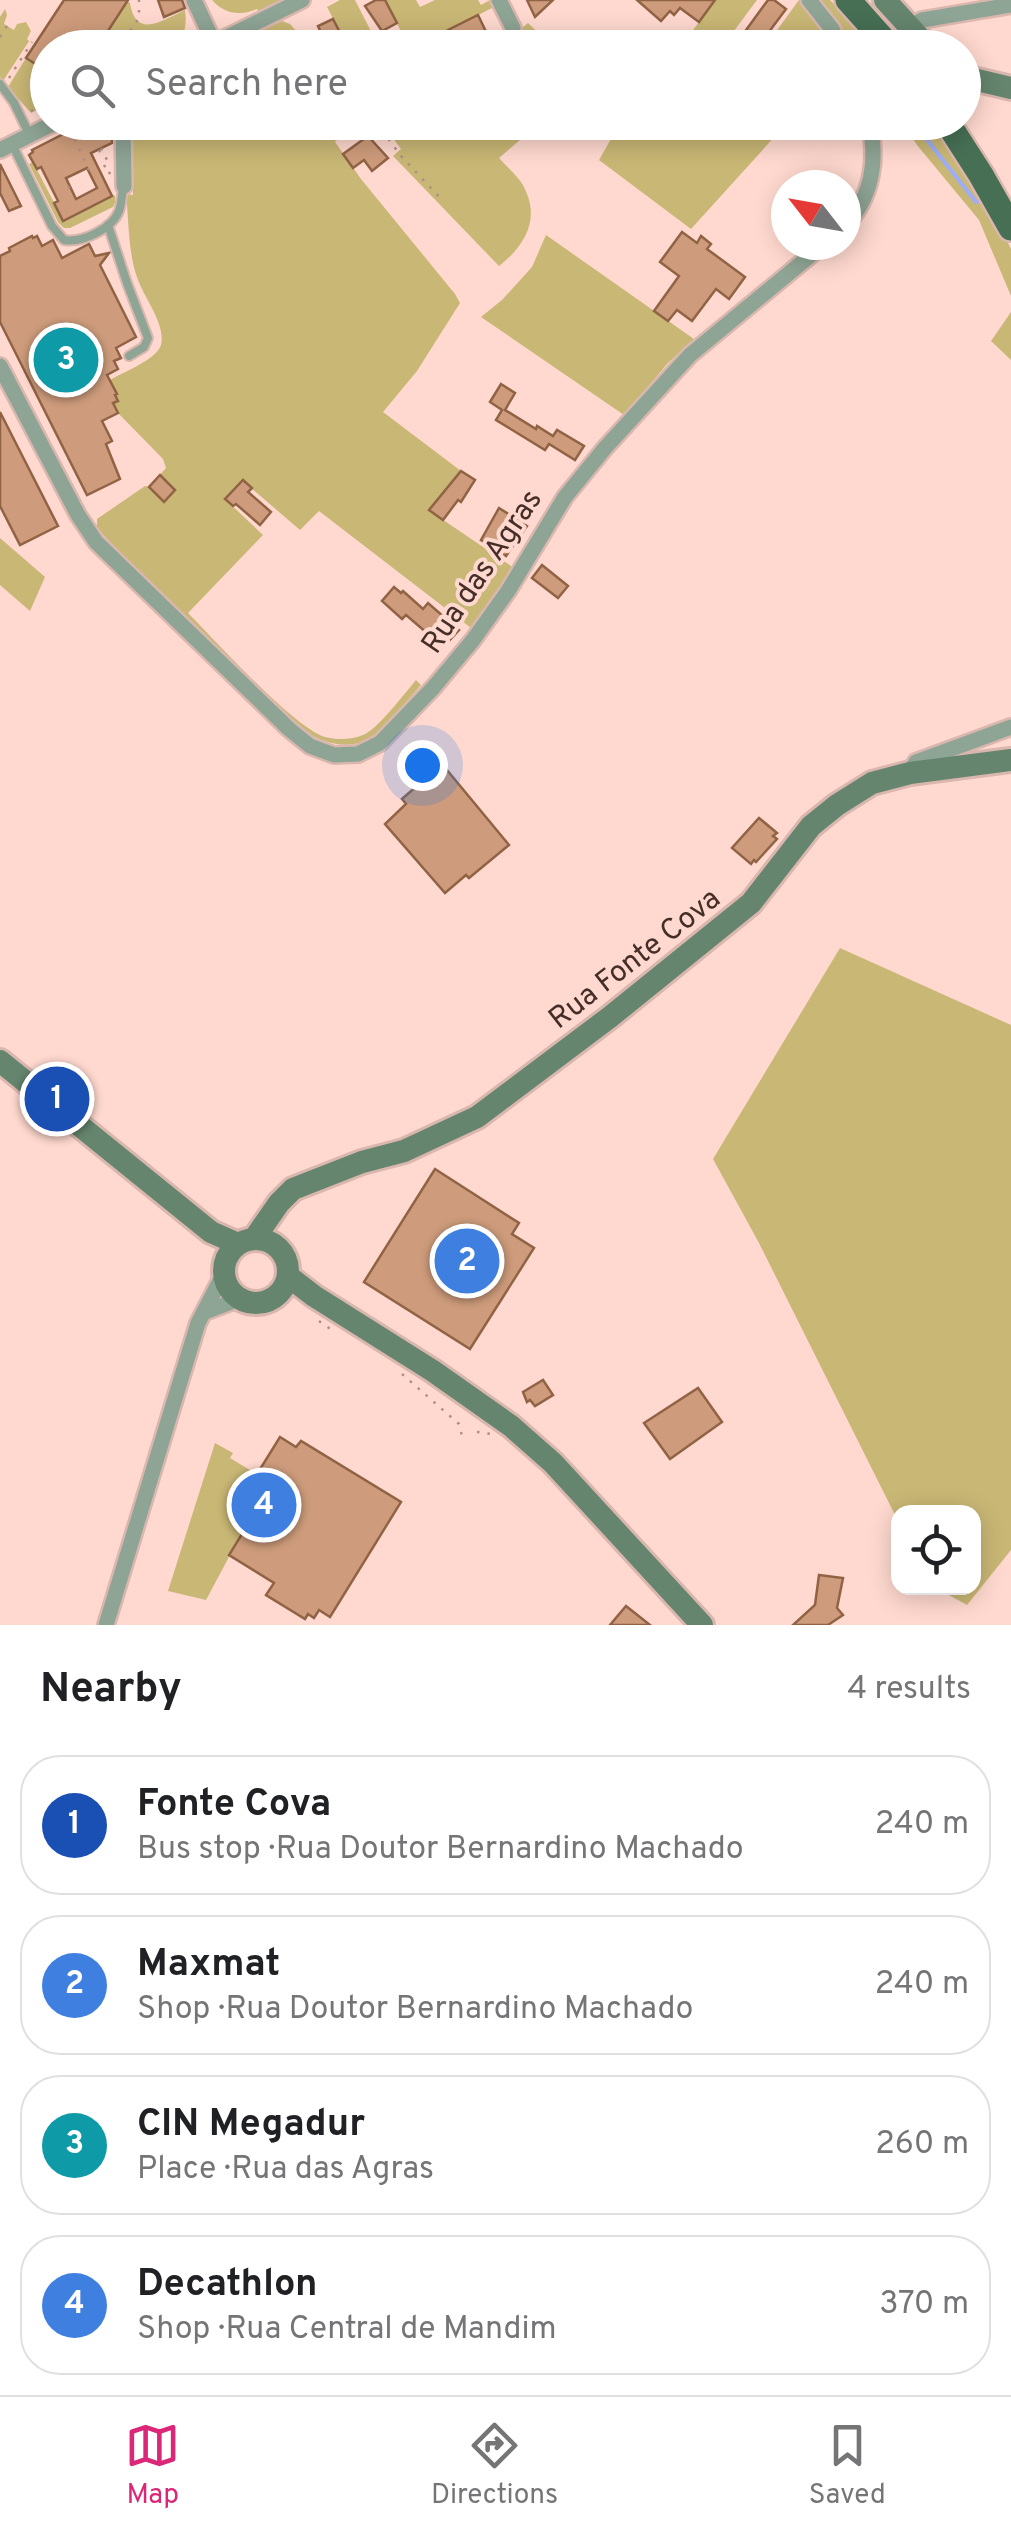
<!DOCTYPE html>
<html lang="en">
<head>
<meta charset="utf-8">
<style>
  :root { --surface:#fff; --page:#f6f6f6; --text:#202124; --muted:#757577; --line:#e0e0e0; --accent:#db2777 }
  body { margin:0; font-family:Overpass,sans-serif; background:var(--page); color:var(--text) }
  .controls { position:absolute; right:30px; bottom:30px; display:grid; overflow:hidden; border-radius:20px; box-shadow:0 5px 25px #0003 }
  .controls button { width:90px; height:90px; display:grid; place-items:center; padding:0; border:0; border-bottom:2px solid var(--line); background:var(--surface); color:var(--text); font:50px sans-serif }
  .compass { position:absolute; left:771px; top:170px; width:90px; height:90px; border-radius:50%; background:var(--surface); box-shadow:0 5px 25px #0003; rotate:301deg }
  .you { position:absolute; left:422px; top:765px; width:35px; height:35px; margin:-25px; border:8px solid #fff; border-radius:50%; background:#1a73e8; box-shadow:0 0 0 15px #1a73e833 }
  .badge { display:grid; place-items:center; width:65px; height:65px; border-radius:50%; background:var(--accent); color:#fff; font-size:32px; font-weight:700 }
  .pin { position:absolute; translate:-50% -50%; border:5px solid #fff; box-shadow:0 2px 10px #0006 }
  .list { margin:0; padding:0; list-style:none }
  h2 { display:flex; justify-content:space-between; align-items:center; height:130px; margin:0; padding:0 40px; font-size:42px }
  h2 small { font-size:32px; font-weight:400; color:var(--muted) }
  .list li { display:grid; grid-template-columns:65px 1fr auto; gap:30px; align-items:center; box-sizing:border-box; height:140px; margin:0 20px 20px; padding:0 20px; border:2px solid var(--line); border-radius:40px }
  .list b { display:block; font-size:38px; white-space:nowrap }
  .list p { margin:0; font-size:32px; white-space:nowrap; color:var(--muted) }
  .list em { font-size:32px; font-style:normal; color:var(--muted) }
  .icon { flex:none; width:55px; height:55px; fill:none; stroke:currentColor; stroke-width:2; stroke-linecap:round; stroke-linejoin:round }
  .map { position:relative; flex:none; width:1011px; height:1625px; overflow:hidden }
  .search { position:absolute; background:var(--surface); box-shadow:0 5px 25px #0003; left:30px; right:30px; top:30px; height:110px; display:flex; align-items:center; gap:25px; box-sizing:border-box; padding:0 35px; border-radius:55px; color:var(--muted); font-size:38px }
  .sheet { height:770px; background:var(--surface) }
  nav { display:flex; justify-content:space-around; align-items:center; box-sizing:border-box; height:140px; border-top:2px solid var(--line); background:var(--surface); font-size:28px; color:var(--muted) }
  nav a { display:grid; justify-items:center; gap:5px }
  nav .on { color:var(--accent) }
  .map>svg:first-child { display:block }
  .green { fill:#c9b775 }
  .lines { fill:none; stroke-linecap:round; stroke-linejoin:round }
  .stream { stroke:#9dadf9; stroke-width:4 }
  .building { fill:#ce9c7c; stroke:#916345; stroke-width:2.5; fill-rule:evenodd }
  .lane-casing { stroke:#dab7ae; stroke-width:12 }
  .street-casing { stroke:#dab7ae; stroke-width:20 }
  .secondary-casing { stroke:#dab7ae; stroke-width:28 }
  .primary-casing { stroke:#dab7ae; stroke-width:30 }
  .path { stroke:#af8f87; stroke-width:2.5; stroke-dasharray:2.5 8; stroke-linecap:butt }
  .lane { stroke:#8ea494; stroke-width:8 }
  .street { stroke:#8ea494; stroke-width:15 }
  .secondary { stroke:#65856e; stroke-width:22 }
  .primary { stroke:#466f54; stroke-width:25 }
  .labels { text-anchor:middle; stroke-width:8; stroke-linejoin:round; paint-order:stroke }
  .street-label { font-size:30px; fill:#452e28; stroke:#ffd9cf }
</style>
</head>
<body>
<div class="map">
<svg width="1011" height="1625" viewBox="0 0 1011 1625">
  <rect width="100%" height="100%" fill="#ffd9cf"/>
  <!-- green -->
  <g class="green">
    <path d="M212,0H285L260,14L257,9C240,16 224,14 212,0Z"/>
    <polygon points="340,0 355,0 379,47 348,47 327,7"/>
    <polygon points="385,0 416,0 420,7 435,0 478,0 481,5 490,0 494,7 435,37 440,47 409,47"/>
    <polygon points="715,0 757,0 722,47 680,48"/>
    <polygon points="799,0 819,24 833,47 764,48"/>
    <polygon points="819,0 830,0 874,47 850,47 844,33"/>
    <path d="M127,1L130,3C136,40 163,20 185,10C187,25 185,36 175,47L97,48Z"/>
    <polygon points="5,9 7,15 4,24 14,30 17,24 26,22 31,31 27,39 29,41 3,81 0,77 0,17"/>
    <polygon points="282,21 290,24 310,47 225,47"/>
    <polygon points="528,23 553,47 497,48"/>
    <polygon points="26,58 47,72 47,105 31,113 8,87"/>
    <path d="M130,123H355L335,142L361,179L455,294L460,303L417,371L383,412L461,471L430,511L514,568L471,628L319,511L300,530L243,481L225,499L263,535L188,613C214,639 294,728 325,737C336,740 352,740 363,735C377,730 405,693 416,680L421,685L376,736C351,750 330,746 305,732L126,559L97,528V519L145,486L149,487L166,468L163,459L118,413L113,403L118,401L110,380C122,373 157,359 161,345C166,325 145,299 138,280C128,254 129,222 126,194L133,195Z"/>
    <path d="M382,123H519L511,131L520,140L499,158C506,166 515,174 521,182C542,216 527,244 499,266L393,156L401,149Z"/>
    <polygon points="620,123 620,122 787,123 691,229 599,160"/>
    <polygon points="902,123 932,123 996,219 1011,249 1011,296 979,220 917,145"/>
    <polygon points="33,162 63,220 115,195 115,203 113,207 70,228 64,228 58,222 29,164"/>
    <polygon points="546,235 694,339 668,363 624,415 481,317 502,300 532,267"/>
    <polygon points="1011,312 1011,360 991,341"/>
    <polygon points="0,538 45,577 30,611 0,585"/>
    <polygon points="840,948 1011,1025 1011,1550 967,1605 936,1588 974,1588 974,1512 898,1512 898,1521 759,1243 713,1159"/>
    <polygon points="215,1443 233,1453 230,1458 273,1484 230,1555 206,1600 168,1591"/>
  </g>
  <g class="lines">
    <!-- stream -->
    <polyline class="stream" points="913,122 976,202 981,199"/>
  </g>
  <!-- building -->
  <g class="building">
    <polygon points="64,0 128,0 97,48 48,48 48,72 26,58"/>
    <polygon points="158,0 182,0 185,8 164,17"/>
    <polygon points="376,0 385,0 397,23 382,31 365,6"/>
    <polygon points="527,0 553,0 535,17"/>
    <polygon points="637,0 715,0 699,22 680,8 674,15 670,11 661,21"/>
    <polygon points="768,0 774,0 786,9 757,48 733,48"/>
    <polygon points="478,15 492,44 486,48 457,48 448,30"/>
    <polygon points="333,19 348,48 328,48 318,26"/>
    <path d="M87,122H104L112,138V143L91,153L112,196L63,221L54,203L58,201L41,167L37,169L29,155L33,152L32,150ZM87,168L97,188L76,199L66,178Z"/>
    <polygon points="368,136 388,158 372,171 364,160 353,168 343,154"/>
    <polygon points="0,164 21,206 9,211 0,193"/>
    <polygon points="682,232 697,243 701,236 711,244 707,249 745,277 729,299 716,289 692,321 677,310 668,321 654,311 679,276 660,262"/>
    <polygon points="32,236 33,238 37,236 42,246 53,240 62,258 89,244 95,256 109,253 100,265 136,337 116,348 121,358 114,361 118,369 107,375 117,394 115,395 118,401 113,403 118,413 102,421 112,441 106,444 120,479 87,495 0,322 0,256 10,251 9,248"/>
    <polygon points="501,384 515,393 505,410 536,429 537,426 553,436 557,430 584,446 575,460 549,444 545,450 496,420 502,410 490,402"/>
    <polygon points="0,412 58,526 20,545 0,506"/>
    <polygon points="461,471 475,480 461,502 458,500 443,520 429,510"/>
    <polygon points="160,475 175,490 164,502 149,487"/>
    <polygon points="243,480 252,488 248,492 271,512 260,525 236,504 233,506 225,499"/>
    <polygon points="499,508 527,526 506,556 481,540"/>
    <polygon points="542,565 568,586 558,598 532,578"/>
    <polygon points="394,587 401,593 403,591 423,609 428,603 459,630 447,643 445,641 441,645 406,615 402,619 382,601"/>
    <polygon points="442,764 509,845 469,878 466,875 445,893 385,824 406,804 402,799"/>
    <polygon points="759,818 777,833 773,836 777,839 756,862 754,860 751,864 732,848"/>
    <polygon points="435,1169 519,1223 512,1234 534,1248 470,1349 364,1282"/>
    <polygon points="543,1380 553,1395 535,1406 530,1400 527,1402 523,1392"/>
    <polygon points="698,1388 722,1422 670,1459 644,1423"/>
    <polygon points="280,1437 296,1447 301,1441 401,1502 330,1617 319,1610 314,1618 308,1614 305,1619 266,1595 274,1583 229,1555 273,1484 257,1474"/>
    <polygon points="819,1575 843,1578 837,1608 843,1615 828,1625 793,1625 815,1605"/>
    <polygon points="626,1606 650,1625 610,1625"/>
  </g>
  <g class="lines">
    <!-- lane casing -->
    <g class="lane-casing">
      <g id="lane">
        <polyline points="0,84 14,103 30,136"/>
        <path d="M12,144L52,226L64,240C82,243 112,229 119,211C122,203 121,195 124,187"/>
        <polyline points="108,225 127,283 148,338 144,347 129,356"/>
      </g>
    </g>
    <!-- street casing -->
    <g class="street-casing">
      <g id="street">
        <polyline points="194,0 214,43"/>
        <polyline points="499,0 513,28"/>
        <polyline points="809,0 832,29 841,48"/>
        <polyline points="910,27 922,20 1011,5"/>
        <polyline points="205,48 302,0"/>
        <polyline points="123,122 124,186"/>
        <polyline points="0,150 56,122"/>
        <path d="M846,225C872,196 878,160 869,122"/>
        <polyline points="0,366 78,515 96,542 289,729 310,746 334,755 358,754 380,743 433,688 473,640 508,591 565,497 605,448 690,355 823,245"/>
        <polyline points="910,773 916,762 1011,727"/>
        <polyline points="205,1312 239,1299"/>
        <polyline points="106,1625 198,1323 224,1273"/>
      </g>
    </g>
    <!-- secondary casing -->
    <g class="secondary-casing">
      <g id="secondary">
        <polyline points="885,0 929,48"/>
        <polyline points="964,74 973,79 1011,88"/>
        <polyline points="0,1061 211,1232 238,1244"/>
        <circle cx="256" cy="1271" r="32"/>
        <polyline points="254,1239 279,1203 293,1189 362,1162 404,1151 477,1117 610,1017 751,903 811,826 837,805 872,783 910,773 1011,760"/>
        <polyline points="288,1276 314,1296 433,1371 511,1426 553,1463 702,1625"/>
      </g>
    </g>
    <!-- primary casing -->
    <g class="primary-casing">
      <g id="primary">
        <polyline points="848,0 891,48"/>
        <polyline points="947,122 981,175 1011,228"/>
      </g>
    </g>
    <!-- path -->
    <g class="path">
      <polyline points="0,37 7,26"/>
      <polyline points="118,48 139,18 139,0"/>
      <polyline points="9,78 32,42"/>
      <polyline points="31,111 48,102"/>
      <polyline points="376,122 401,156 444,202"/>
      <polyline points="85,124 85,122"/>
      <polyline points="70,130 91,174"/>
      <polyline points="101,148 107,160 103,162 108,174 111,172"/>
      <polyline points="99,150 104,159"/>
      <polyline points="68,186 72,193"/>
      <polyline points="319,1321 336,1333"/>
      <polyline points="402,1374 459,1424 462,1436"/>
      <polyline points="477,1432 491,1434"/>
    </g>
    <!-- lane -->
    <use href="#lane" class="lane"/>
    <!-- street -->
    <use href="#street" class="street"/>
    <!-- secondary -->
    <use href="#secondary" class="secondary"/>
    <!-- primary -->
    <use href="#primary" class="primary"/>
  </g>
  <g class="labels">
    <!-- street labels -->
    <g class="street-label">
      <text transform="translate(481 571) rotate(-56)" y="10">Rua das Agras</text>
      <text transform="translate(634 958) rotate(-38)" y="10">Rua Fonte Cova</text>
    </g>
  </g>
</svg>
<div class="controls">
<button><svg class="icon" aria-label="locate" viewBox="0 0 24 24"><circle cx="12" cy="12" r="6"/><path d="M12 2v4M12 18v4M2 12h4M18 12h4"/></svg></button>
</div>
<svg class="compass" viewBox="-18 -18 36 36"><path d="M0-13l5 13h-10z" fill="#e53935"/><path d="M0 13l5-13h-10z" fill="#757577"/></svg>
<div class="you"></div>
<div class="pin badge" style="left:57px;top:1099px;background:#1a4fb4">1</div>
<div class="pin badge" style="left:467px;top:1261px;background:#3f7fe0">2</div>
<div class="pin badge" style="left:66px;top:360px;background:#0f9aa8">3</div>
<div class="pin badge" style="left:264px;top:1505px;background:#3f7fe0">4</div>
<div class="search"><svg class="icon" aria-label="search" viewBox="0 0 24 24"><circle cx="10" cy="10" r="6"/><path d="M15 15l6 6"/></svg>Search here</div>
</div>
<section class="sheet">
<h2>Nearby<small>4 results</small></h2>
<ul class="list">
<li><span class="badge" style="background:#1a4fb4">1</span><div><b>Fonte Cova</b><p>Bus stop · Rua Doutor Bernardino Machado</p></div><em>240 m</em></li>
<li><span class="badge" style="background:#3f7fe0">2</span><div><b>Maxmat</b><p>Shop · Rua Doutor Bernardino Machado</p></div><em>240 m</em></li>
<li><span class="badge" style="background:#0f9aa8">3</span><div><b>CIN Megadur</b><p>Place · Rua das Agras</p></div><em>260 m</em></li>
<li><span class="badge" style="background:#3f7fe0">4</span><div><b>Decathlon</b><p>Shop · Rua Central de Mandim</p></div><em>370 m</em></li>
</ul>
</section>
<nav>
<a class="on"><svg class="icon" aria-label="map" viewBox="0 0 24 24"><path d="M3 6l6-2 6 2 6-2v14l-6 2-6-2-6 2zM9 4v14M15 6v14"/></svg>Map</a>
<a><svg class="icon" aria-label="directions" viewBox="0 0 24 24"><path d="M12 3l9 9-9 9-9-9zM9 14v-3h6M13 9l2 2-2 2"/></svg>Directions</a>
<a><svg class="icon" aria-label="saved" viewBox="0 0 24 24"><path d="M7 4h10v16l-5-4-5 4z"/></svg>Saved</a>
</nav>
</body>
</html>
